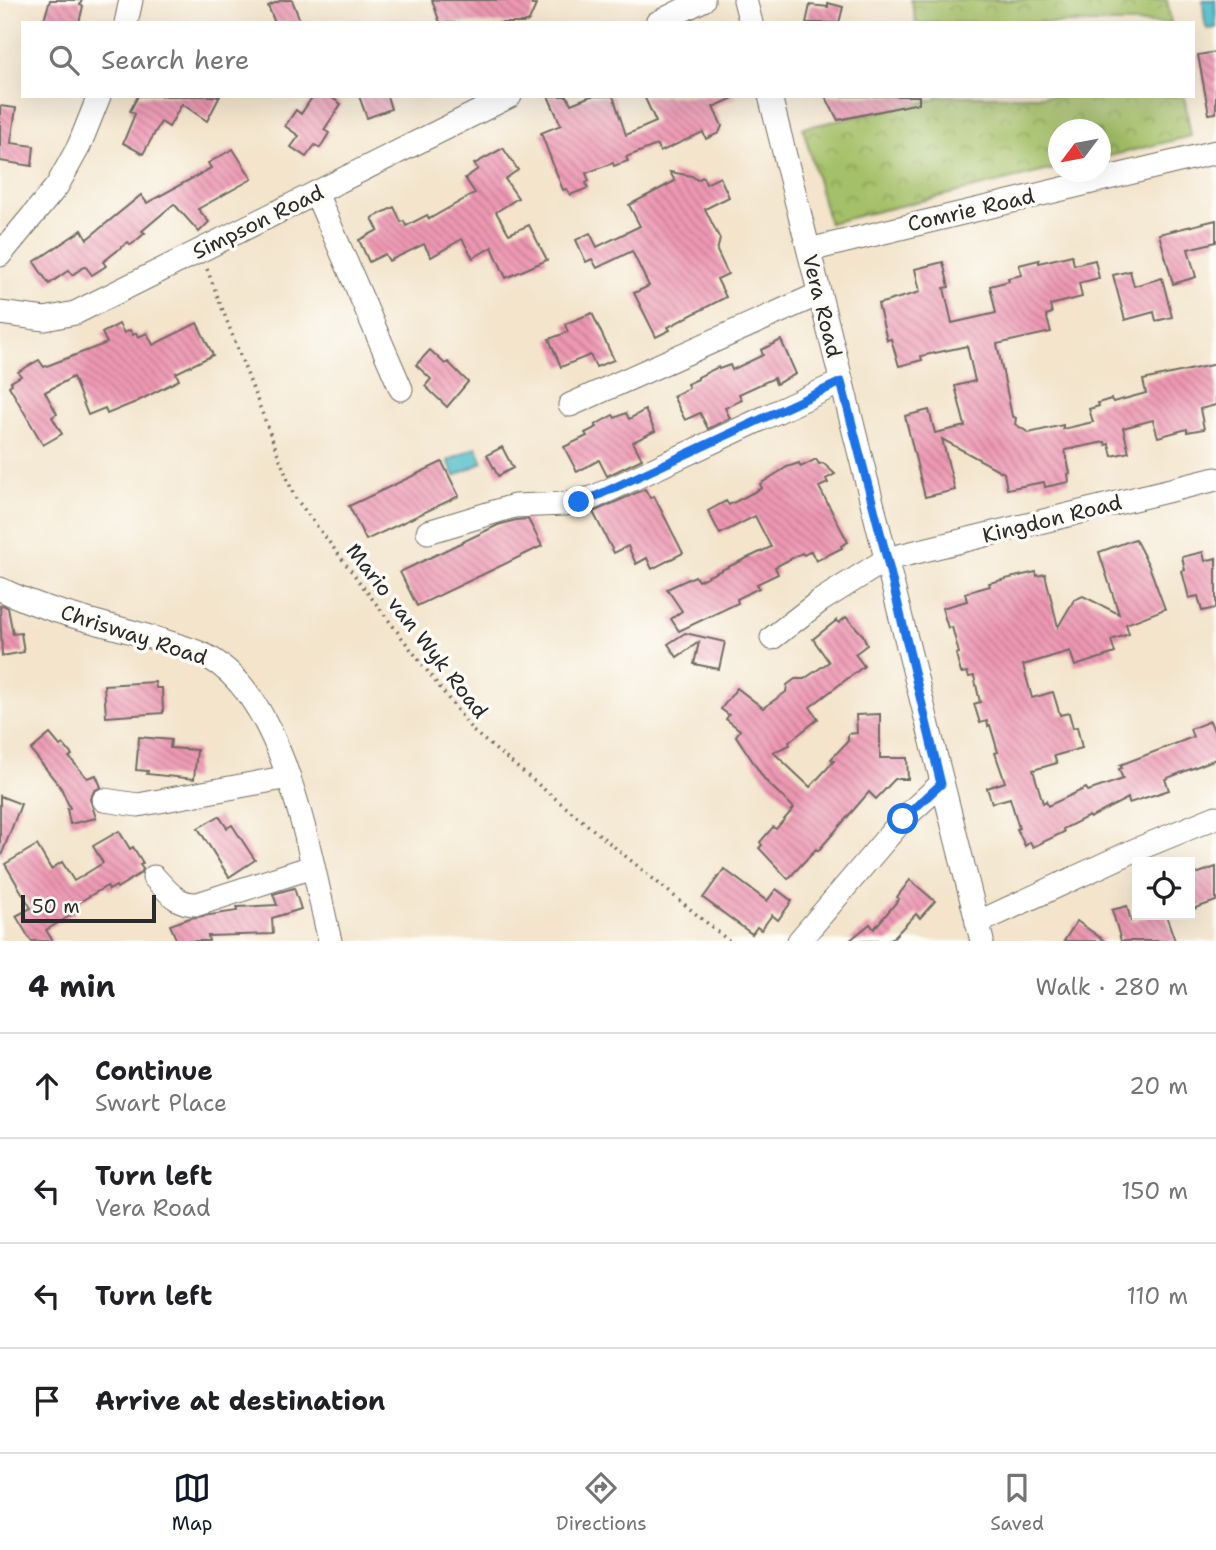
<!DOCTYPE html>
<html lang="en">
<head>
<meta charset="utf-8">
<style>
  :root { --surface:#fff; --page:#f6f6f6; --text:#202124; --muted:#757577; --line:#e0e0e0; --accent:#111827 }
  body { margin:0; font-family:"Shantell Sans",sans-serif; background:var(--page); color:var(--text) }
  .controls { position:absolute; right:21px; bottom:21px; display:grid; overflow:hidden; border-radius:0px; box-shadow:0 7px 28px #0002 }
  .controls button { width:63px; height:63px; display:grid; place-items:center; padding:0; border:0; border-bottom:2px solid var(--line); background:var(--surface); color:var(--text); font:35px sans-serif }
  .compass { position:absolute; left:1048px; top:119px; width:63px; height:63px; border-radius:50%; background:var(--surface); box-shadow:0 7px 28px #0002; rotate:238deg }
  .scale { position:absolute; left:21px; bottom:18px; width:135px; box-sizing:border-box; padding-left:7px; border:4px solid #2b2b2b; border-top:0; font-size:19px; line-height:24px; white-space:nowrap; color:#2b2b2b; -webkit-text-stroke:5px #fdfcf7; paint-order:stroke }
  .stop { position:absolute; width:21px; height:21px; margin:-16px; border:5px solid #1a73e8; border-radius:50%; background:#fff }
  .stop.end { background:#1a73e8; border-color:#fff; box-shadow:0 2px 7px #0008 }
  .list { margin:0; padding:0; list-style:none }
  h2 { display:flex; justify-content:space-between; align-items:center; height:91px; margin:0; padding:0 28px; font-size:30px }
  h2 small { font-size:23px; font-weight:400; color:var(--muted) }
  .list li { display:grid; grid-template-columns:46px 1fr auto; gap:21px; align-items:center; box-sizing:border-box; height:105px; padding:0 28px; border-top:2px solid var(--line) }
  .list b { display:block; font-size:26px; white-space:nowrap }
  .list p { margin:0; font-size:23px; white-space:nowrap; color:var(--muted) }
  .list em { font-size:23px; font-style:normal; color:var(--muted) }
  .icon { flex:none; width:38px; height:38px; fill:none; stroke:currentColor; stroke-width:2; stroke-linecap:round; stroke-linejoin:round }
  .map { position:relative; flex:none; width:1216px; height:941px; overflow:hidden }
  .search { position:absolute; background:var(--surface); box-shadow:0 7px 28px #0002; left:21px; right:21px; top:21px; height:77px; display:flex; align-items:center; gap:18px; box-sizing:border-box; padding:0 24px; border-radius:0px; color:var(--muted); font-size:26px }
  .sheet { height:511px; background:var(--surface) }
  nav { display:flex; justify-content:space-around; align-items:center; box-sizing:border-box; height:98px; border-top:2px solid var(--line); background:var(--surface); font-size:19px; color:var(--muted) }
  nav a { display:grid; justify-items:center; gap:4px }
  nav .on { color:var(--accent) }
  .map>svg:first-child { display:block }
  .park { fill:url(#park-crowns); stroke:#687649; stroke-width:2 }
  .water { fill:#52becb; stroke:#3e747b; stroke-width:2 }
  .building { fill:url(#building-back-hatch) }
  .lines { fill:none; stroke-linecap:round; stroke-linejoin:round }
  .minor-casing { stroke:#716c63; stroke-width:25 }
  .path { stroke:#716c63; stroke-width:3.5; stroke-dasharray:2 5; stroke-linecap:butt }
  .minor { stroke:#fff; stroke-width:23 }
  .route { stroke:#1a73e8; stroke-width:9 }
  .labels { text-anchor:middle; stroke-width:7; stroke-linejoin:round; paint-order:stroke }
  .street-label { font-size:21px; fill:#2b2b2b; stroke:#fdfcf7 }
</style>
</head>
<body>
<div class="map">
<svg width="1216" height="941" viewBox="0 0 1216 941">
  <defs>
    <pattern id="park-crowns" width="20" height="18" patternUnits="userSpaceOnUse" patternTransform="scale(1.75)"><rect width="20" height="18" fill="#a4c067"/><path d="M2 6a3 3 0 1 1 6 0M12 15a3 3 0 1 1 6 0" fill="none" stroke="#869c55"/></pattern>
    <pattern id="building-back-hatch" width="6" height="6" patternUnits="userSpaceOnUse" patternTransform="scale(1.75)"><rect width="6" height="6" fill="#ee98b3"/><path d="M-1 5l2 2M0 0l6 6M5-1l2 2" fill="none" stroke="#c17c92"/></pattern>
  </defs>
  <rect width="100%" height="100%" fill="#fdfcf7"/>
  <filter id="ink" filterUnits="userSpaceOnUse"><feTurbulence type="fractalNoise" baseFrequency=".0143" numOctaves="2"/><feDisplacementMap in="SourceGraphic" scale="14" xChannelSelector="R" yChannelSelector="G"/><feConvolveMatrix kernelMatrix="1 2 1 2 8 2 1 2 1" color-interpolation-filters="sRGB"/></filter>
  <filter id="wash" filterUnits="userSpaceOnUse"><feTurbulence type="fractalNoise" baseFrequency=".00686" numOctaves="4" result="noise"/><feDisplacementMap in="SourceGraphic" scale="28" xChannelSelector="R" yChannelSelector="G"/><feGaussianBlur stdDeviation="1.57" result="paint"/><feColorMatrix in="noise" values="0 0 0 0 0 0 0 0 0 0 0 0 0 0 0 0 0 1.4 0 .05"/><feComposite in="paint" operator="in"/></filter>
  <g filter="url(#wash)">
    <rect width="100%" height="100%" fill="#f3e4cb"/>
    <!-- park -->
    <g class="park">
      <polygon points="911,0 1167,0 1171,23 916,23"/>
      <polygon points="937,96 1184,96 1191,136 1101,158 1100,130 1058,130 1058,168 829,223 803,128 937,99"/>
    </g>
    <!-- water -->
    <g class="water">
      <path d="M1203,0H1215L1216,28L1207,29C1203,20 1204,10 1203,0Z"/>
      <polygon points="476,447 483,462 455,476 448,461"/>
    </g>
    <g id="blocks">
      <!-- building -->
      <g class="building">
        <polygon points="50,0 82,0 80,5 83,6 79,23 43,23"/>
        <polygon points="282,0 292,0 301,23 275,23 268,6"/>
        <polygon points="432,0 530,0 532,5 536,5 529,21 523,23 440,23"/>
        <polygon points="828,3 843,7 839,23 806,23 810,5 828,7"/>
        <polygon points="1216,52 1216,113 1209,114 1198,55"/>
        <polygon points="138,96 220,96 207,121 182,104 169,127 161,122 143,154 123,143 135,114 130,111"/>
        <polygon points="313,96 329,96 341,104 324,130 329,133 320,148 315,145 306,157 291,147 299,136 285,126 296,110 301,114"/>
        <polygon points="359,96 387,96 391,109 367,118"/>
        <polygon points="548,96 567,96 571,104 591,96 613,96 626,135 656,122 644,96 738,96 713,107 722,126 719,133 706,139 703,132 660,152 657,145 626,157 628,161 614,166 613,163 586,173 589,181 586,183 588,188 570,195 567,189 563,190 541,133 561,125"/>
        <polygon points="825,96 919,96 919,103 838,120"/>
        <polygon points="0,106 16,108 11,143 34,146 32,166 0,161"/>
        <polygon points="503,148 518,170 505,179 518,198 496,212 509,234 529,225 547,260 506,278 492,247 473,258 462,239 431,257 424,244 389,261 385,254 369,262 359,240 378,230 372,218 394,207 401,222 404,221 406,226 427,215 429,219 475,193 465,178 478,169 474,164"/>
        <polygon points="233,149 252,179 198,209 209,222 199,232 174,204 142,231 145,233 131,245 128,242 103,262 106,266 92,275 85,266 72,275 69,270 49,284 34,262 82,230 87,239 141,195 147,203 211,168 208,163"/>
        <polygon points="670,172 692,176 697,180 703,177 706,184 720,177 729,197 705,209 720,239 717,251 728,274 717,279 726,297 668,327 670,330 656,337 634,293 649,286 632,251 597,268 592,259 586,262 576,240 590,233 597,247 640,226 629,205 675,181"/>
        <polygon points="1216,220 1216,242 1188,249 1196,277 1173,284 1159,234"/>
        <polygon points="1072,255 1074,265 1095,260 1099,278 1079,283 1082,297 1050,305 1052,313 1046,315 1051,332 997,344 1012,416 1016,418 1015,424 1029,433 1063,425 1063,429 1093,422 1089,409 1099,406 1098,403 1111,399 1113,402 1146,393 1143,380 1216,364 1216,405 1200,409 1204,429 1187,432 1187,429 1158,437 1153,420 1123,428 1129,452 1112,456 1109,444 1106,445 1105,442 1065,450 1070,473 1068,474 1069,482 1045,487 1044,482 1007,489 1004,473 942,439 955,490 925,497 905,416 929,410 935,433 965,426 955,386 975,381 967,346 921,356 922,360 899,366 891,339 887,340 878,304 920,292 915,269 943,262 949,287 944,288 952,323 996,313 990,286 1009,281 1008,278 1022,275 1019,265 1039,260 1039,263"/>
        <polygon points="1130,271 1134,286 1162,278 1172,317 1156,321 1154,312 1125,320 1113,275"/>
        <polygon points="592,313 614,360 596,367 590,355 561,367 549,339 568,332 565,324"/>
        <polygon points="197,323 213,355 176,373 179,380 136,402 107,414 105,408 88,415 73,377 45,392 57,414 52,417 62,434 43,445 9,386 12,384 11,382 21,376 18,372 39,360 44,367 107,343 102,333 119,324 124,333 130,330 133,335 136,333 138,337 147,333 153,345"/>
        <polygon points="781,340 796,374 776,384 774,378 739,394 742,400 725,408 730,418 708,429 700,413 685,420 673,396 689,388 687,384 698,379 698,377 718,367 719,369 730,365 732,370 763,355 761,350"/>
        <polygon points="430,350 445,364 448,362 468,382 447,407 425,386 431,379 416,365"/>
        <polygon points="645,410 655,431 633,442 642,459 607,476 599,460 577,472 564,447 587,436 585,433 597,427 595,425 613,415 615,418 626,413 629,419"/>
        <polygon points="502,447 513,468 498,476 487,455"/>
        <polygon points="816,459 819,464 823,463 835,474 826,479 828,483 819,487 848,542 841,546 842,548 816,561 811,551 804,555 802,553 775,567 778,574 757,584 759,588 737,599 738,603 679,631 671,619 682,611 667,589 695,576 698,581 771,547 755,516 720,534 708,511 726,501 729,505 762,488 760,484 787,467 799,463 801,467"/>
        <polygon points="442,462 459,496 366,540 349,506"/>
        <polygon points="645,489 650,498 654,496 683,553 652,569 647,558 636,564 628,546 614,553 593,512"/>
        <polygon points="528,519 542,546 417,606 400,572 498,525 516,520"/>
        <polygon points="1135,539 1149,566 1165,609 1126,624 1129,634 1111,640 1115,653 1075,666 1070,651 1023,665 1032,698 1053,692 1060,715 1069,713 1073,728 1077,727 1082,748 1054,756 1057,763 1033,770 1043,803 1046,801 1048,806 1086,788 1088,791 1123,779 1119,769 1122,768 1120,765 1193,737 1190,729 1210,721 1216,736 1216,759 1165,779 1169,790 1129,803 1128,798 1090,818 1089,816 1063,829 1064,832 1033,847 1030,842 1025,846 1017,829 1019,828 1010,798 992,803 987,788 1005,782 995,753 998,752 990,725 988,726 987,721 980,723 974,704 980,702 974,676 969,677 967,672 961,673 956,654 959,653 952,627 948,628 942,608 967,601 965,593 990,586 989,583 1036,572 1037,576 1045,574 1058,627 1074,600 1083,596 1119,614 1099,552"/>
        <polygon points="1203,552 1205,561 1216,558 1216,608 1202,611 1198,596 1189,598 1182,571 1185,570 1182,557"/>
        <polygon points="3,605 8,608 13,634 21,633 24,652 2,656 0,606"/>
        <polygon points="846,617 863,635 867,645 855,654 864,666 810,707 818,719 789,742 790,745 773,752 810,787 834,761 831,759 848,741 848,734 857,733 856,715 880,714 880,758 907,758 908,779 895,779 876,799 869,792 818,851 816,849 788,879 759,848 762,845 760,842 773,827 776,829 794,808 765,780 736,736 740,730 726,719 729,715 721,709 737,688 763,708 786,692 787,685 795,679 804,679 829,662 813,639 837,620 839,623"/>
        <polygon points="685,633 725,642 719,669 694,664 699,642 677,657 668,644"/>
        <polygon points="155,682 156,688 162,688 163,713 106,717 104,685"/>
        <polygon points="50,734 60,746 63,744 72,755 69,757 87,778 96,775 101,787 94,791 90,799 96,818 70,824 67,809 70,808 61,788 31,750"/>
        <polygon points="139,737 171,740 170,748 197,750 194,779 147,774 148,771 136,770"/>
        <polygon points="0,796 21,804 1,856 0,856"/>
        <polygon points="219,816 227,828 232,825 255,860 229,877 198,828"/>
        <polygon points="119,831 130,849 133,847 143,863 140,865 143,869 141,873 117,888 116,886 109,890 107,886 71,907 75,913 46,930 53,941 31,941 16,916 31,908 5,864 37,845 51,869 62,862 74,881 103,863 93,846"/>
        <polygon points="1216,867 1216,901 1190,910 1190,876"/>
        <polygon points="724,869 767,901 776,889 792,901 778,920 772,915 761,930 757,927 752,934 703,898"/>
        <polygon points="910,880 935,901 920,918 916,914 890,941 849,941 870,924 874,929 899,899 897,897"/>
        <polygon points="294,888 301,909 272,918 273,934 208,936 209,941 177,941 170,925 190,918 237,911 237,907 277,905 273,894"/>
        <polygon points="1127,906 1131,921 1153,915 1166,915 1175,941 1121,941 1112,910"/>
        <polygon points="1077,921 1105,941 1064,941"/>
      </g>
    </g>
  </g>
  <g filter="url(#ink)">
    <use href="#blocks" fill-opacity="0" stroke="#716c63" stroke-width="2"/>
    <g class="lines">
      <!-- minor casing -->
      <g class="minor-casing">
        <g id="minor">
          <polyline points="745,0 751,23"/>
          <polyline points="126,23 131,0"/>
          <polyline points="657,23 703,0"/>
          <polyline points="770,96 982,941"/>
          <polyline points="316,193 401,389"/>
          <polyline points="809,250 1216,152"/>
          <polyline points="0,255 57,186 79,146 99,96"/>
          <polyline points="0,313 45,319 75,313 510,96"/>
          <polyline points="570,405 819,294"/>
          <polyline points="428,532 514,506 565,504 592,498 841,382"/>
          <path d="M0,589C62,619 133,628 197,652C285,685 310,859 330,941"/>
          <polyline points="772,638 820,601 887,559 1216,479"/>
          <polyline points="104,800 138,805 289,777"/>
          <path d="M154,877C168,891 176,905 198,904L312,867"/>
          <polyline points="977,923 1133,851 1216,817"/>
          <polyline points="799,941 903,819 941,784"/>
        </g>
      </g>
      <!-- path -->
      <polyline class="path" points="207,269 294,496 473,731 729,941"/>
      <!-- minor -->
      <use href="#minor" class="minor"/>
    </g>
  </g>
  <g class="lines" filter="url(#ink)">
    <!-- route -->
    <polyline class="route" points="579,502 592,498 841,382 887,559 941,784 903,819"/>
  </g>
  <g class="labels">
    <!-- street labels -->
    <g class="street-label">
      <text transform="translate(971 210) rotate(-13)" y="7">Comrie Road</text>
      <text transform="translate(258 222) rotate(-26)" y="7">Simpson Road</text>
      <text transform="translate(822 306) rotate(76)" y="7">Vera Road</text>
      <text transform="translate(1052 519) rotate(-14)" y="7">Kingdon Road</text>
      <text transform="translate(417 631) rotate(52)" y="7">Mario van Wyk Road</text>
      <text transform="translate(134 635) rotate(18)" y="7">Chrisway Road</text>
    </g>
  </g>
</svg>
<div class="controls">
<button><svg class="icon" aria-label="locate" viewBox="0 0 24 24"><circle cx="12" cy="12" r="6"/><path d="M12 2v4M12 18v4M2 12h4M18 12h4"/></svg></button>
</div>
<svg class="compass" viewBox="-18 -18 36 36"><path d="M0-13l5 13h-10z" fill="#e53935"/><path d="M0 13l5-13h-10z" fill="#757577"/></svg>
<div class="scale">50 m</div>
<div class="stop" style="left:903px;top:819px"></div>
<div class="stop end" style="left:579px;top:502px"></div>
<div class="search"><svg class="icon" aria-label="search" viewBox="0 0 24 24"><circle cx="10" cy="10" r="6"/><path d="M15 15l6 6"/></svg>Search here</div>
</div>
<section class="sheet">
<h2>4 min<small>Walk · 280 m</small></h2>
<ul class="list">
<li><svg class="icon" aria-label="ahead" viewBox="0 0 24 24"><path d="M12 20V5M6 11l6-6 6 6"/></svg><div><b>Continue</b><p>Swart Place</p></div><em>20 m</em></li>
<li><svg class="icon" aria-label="left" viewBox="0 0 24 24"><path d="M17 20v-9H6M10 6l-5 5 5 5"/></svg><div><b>Turn left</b><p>Vera Road</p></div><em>150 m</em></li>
<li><svg class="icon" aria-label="left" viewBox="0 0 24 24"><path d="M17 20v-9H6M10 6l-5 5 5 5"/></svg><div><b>Turn left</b></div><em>110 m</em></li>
<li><svg class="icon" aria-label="arrive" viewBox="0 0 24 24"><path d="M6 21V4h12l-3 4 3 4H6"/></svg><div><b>Arrive at destination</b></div></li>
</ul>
</section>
<nav>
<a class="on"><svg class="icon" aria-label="map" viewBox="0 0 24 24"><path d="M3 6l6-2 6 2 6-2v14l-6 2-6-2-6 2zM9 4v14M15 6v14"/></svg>Map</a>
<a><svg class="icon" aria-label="directions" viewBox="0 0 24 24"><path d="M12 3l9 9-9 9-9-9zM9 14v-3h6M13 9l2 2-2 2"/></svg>Directions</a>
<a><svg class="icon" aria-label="saved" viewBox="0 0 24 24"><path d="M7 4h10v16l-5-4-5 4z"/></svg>Saved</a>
</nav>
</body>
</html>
